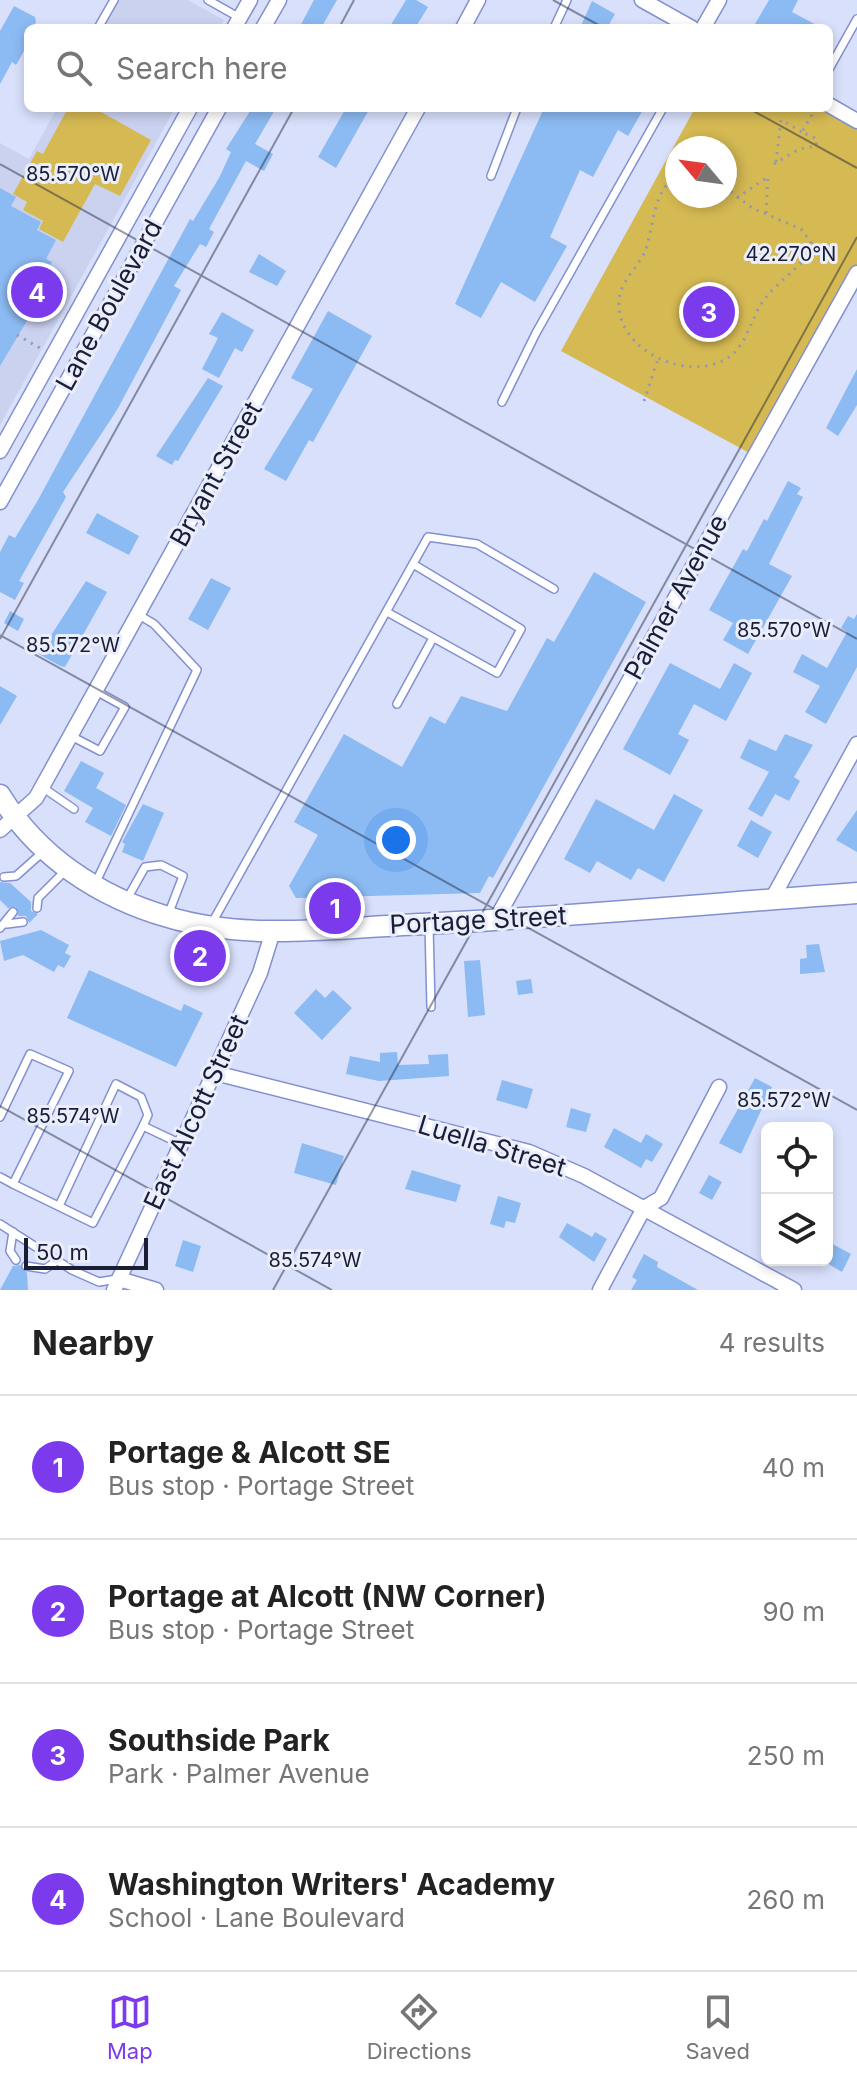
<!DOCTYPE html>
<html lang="en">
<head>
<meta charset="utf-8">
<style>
  :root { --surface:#fff; --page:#f2f2f2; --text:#222; --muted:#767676; --line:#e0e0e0; --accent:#7c3aed }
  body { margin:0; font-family:Inter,sans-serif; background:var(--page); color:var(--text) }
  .controls { position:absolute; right:24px; bottom:24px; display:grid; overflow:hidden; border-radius:12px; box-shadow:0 4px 12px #0003 }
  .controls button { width:72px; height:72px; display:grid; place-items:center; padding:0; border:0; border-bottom:2px solid var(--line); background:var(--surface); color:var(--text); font:40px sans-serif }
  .compass { position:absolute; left:665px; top:136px; width:72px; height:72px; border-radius:50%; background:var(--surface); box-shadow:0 4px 12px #0003; rotate:299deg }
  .scale { position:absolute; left:24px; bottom:20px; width:124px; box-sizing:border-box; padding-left:8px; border:4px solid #191e36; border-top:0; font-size:22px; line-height:28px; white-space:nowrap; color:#191e36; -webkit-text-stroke:6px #eaeefc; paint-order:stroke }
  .you { position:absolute; left:396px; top:840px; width:28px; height:28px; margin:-20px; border:6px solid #fff; border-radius:50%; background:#1a73e8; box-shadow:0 0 0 12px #1a73e833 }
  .badge { display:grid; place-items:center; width:52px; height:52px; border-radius:50%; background:var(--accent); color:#fff; font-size:26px; font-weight:700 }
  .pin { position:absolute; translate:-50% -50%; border:4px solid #fff; box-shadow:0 2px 8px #0006 }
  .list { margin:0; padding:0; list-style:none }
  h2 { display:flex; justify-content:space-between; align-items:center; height:104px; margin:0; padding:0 32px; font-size:34px }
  h2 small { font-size:26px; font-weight:400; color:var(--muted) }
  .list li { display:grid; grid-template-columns:52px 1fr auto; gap:24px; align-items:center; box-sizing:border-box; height:144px; padding:0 32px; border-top:2px solid var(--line) }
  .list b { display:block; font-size:30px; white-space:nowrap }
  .list p { margin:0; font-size:26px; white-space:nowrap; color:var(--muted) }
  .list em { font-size:26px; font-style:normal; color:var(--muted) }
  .icon { flex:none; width:44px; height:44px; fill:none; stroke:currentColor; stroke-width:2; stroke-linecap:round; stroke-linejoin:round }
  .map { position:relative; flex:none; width:857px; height:1290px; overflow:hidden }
  .search { position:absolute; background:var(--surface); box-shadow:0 4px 12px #0003; left:24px; right:24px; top:24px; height:88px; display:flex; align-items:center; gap:20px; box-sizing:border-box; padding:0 28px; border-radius:12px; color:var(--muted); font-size:30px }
  .sheet { height:680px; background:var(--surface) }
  nav { display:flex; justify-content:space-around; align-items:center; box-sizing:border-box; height:112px; border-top:2px solid var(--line); background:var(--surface); font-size:22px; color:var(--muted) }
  nav a { display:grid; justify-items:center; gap:4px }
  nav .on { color:var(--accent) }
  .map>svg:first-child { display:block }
  .built { fill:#cbd2f0 }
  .green { fill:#d5b953; fill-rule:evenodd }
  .building { fill:#8cbaf2 }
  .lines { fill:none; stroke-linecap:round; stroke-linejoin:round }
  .service-casing { stroke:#8390cf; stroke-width:10 }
  .minor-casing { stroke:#8390cf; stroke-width:17 }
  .secondary-casing { stroke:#8390cf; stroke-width:23 }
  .path { stroke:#9298b2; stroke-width:3; stroke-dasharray:2 6; stroke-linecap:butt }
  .service { stroke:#fff; stroke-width:7 }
  .minor { stroke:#fff; stroke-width:14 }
  .secondary { stroke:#fff; stroke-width:20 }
  .ticks { fill:none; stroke:#191e36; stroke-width:2; stroke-opacity:0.45 }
  .labels { text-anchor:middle; stroke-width:6; stroke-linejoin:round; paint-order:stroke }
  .street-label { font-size:26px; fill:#191e36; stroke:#eaeefc }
  .ticks-label { font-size:20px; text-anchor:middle; fill:#191e36; stroke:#eaeefc; stroke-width:6; stroke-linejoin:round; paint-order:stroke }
</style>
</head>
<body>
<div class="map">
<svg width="857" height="1290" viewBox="0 0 857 1290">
  <rect width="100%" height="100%" fill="#d9e0fb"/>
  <!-- built -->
  <g class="built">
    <polygon points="118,0 188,0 224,20 220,28 102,28"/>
    <polygon points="57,108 175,108 0,425 0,143 29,159"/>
  </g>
  <!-- green -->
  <g class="green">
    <polygon points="68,108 94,108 151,140 120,196 95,184 63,242 39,229 43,221 23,210 27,202 13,194 37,151 43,154"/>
    <path d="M695,108H829L857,121V273L755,456L561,351ZM677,148H725V196H677Z"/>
  </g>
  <!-- building -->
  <g class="building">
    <polygon points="314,0 337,0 321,28 299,28"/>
    <polygon points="406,0 416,0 428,7 415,28 389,28"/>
    <polygon points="769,0 798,0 792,12 822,28 762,28 755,24"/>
    <polygon points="592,1 615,14 607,28 580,28"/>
    <polygon points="14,6 35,17 36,22 33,28 28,28 28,44 16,65 12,62 0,84 0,31"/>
    <polygon points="252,108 276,108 255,144 273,154 264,171 246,161 209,229 214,232 206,247 200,244 174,286 181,290 117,410 63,492 66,497 19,581 24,583 15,600 0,592 0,552 9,535 15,538 38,500 190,219 193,221 219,178 231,152 226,149"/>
    <polygon points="346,108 370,108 336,168 318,157"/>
    <polygon points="544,108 644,108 628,136 618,130 593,177 580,170 550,237 567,246 535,302 501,282 481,318 455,304"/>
    <polygon points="0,188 16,197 11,206 41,222 37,230 56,240 46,259 52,262 36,290 43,294 0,366"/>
    <polygon points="259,254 286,271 277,286 249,272"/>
    <polygon points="328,311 372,336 313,442 309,440 286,481 264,469 313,389 291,378"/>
    <polygon points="222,312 254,330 242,352 235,348 219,378 202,369 218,338 209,334"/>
    <polygon points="857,369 857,405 838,436 826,428"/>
    <polygon points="208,378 223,386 178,461 175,460 172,465 156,456"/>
    <polygon points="788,481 801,488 797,494 803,497 769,564 792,576 748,654 723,640 733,623 709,610 743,549 747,551 764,519 767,521"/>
    <polygon points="97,513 139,536 129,555 86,533"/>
    <polygon points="594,572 646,602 493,878 489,876 480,893 296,898 289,886 318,835 294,822 344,734 402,767 430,716 445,724 461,696 507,711 547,638 554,642"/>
    <polygon points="211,578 231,588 208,630 188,619"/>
    <polygon points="86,581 107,592 65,667 60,666 39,654"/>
    <polygon points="10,611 24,619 18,631 4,623"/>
    <polygon points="857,614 857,667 826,724 805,712 820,686 793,672 802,654 827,668 847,632 841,628 848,616 854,619"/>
    <polygon points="670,663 720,689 734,663 752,673 726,721 694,704 678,734 689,740 670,775 623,749"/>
    <polygon points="0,686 17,696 0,725"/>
    <polygon points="785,734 813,745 794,777 800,781 789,801 775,794 762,817 748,809 769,772 740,758 749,739 776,751"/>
    <polygon points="81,761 104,773 96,788 126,805 111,836 85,822 93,808 64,791"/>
    <polygon points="674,794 703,810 664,882 638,868 631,880 597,861 590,873 564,859 596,799 654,830"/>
    <polygon points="143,804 164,813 143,861 122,852 125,844 122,842"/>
    <polygon points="857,810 857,852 836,840"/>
    <polygon points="751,820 772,832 758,858 737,846"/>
    <polygon points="0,882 10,883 31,902 31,911 38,914 29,923 26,916 18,916 16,907 8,908 0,900"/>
    <polygon points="41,930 69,945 65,953 71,956 64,968 58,965 54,972 23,955 4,961 0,941"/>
    <polygon points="819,944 825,972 800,974 800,959 807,958 806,945"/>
    <polygon points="480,960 485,1015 468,1017 464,961"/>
    <polygon points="89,970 181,1011 184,1004 203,1013 176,1067 67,1018"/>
    <polygon points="531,979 533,993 518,995 516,981"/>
    <polygon points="316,989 325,998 333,990 352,1008 322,1040 294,1013"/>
    <polygon points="397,1052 398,1065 429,1064 428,1055 448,1054 449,1076 379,1081 346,1074 350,1056 380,1062 380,1053"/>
    <polygon points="755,1078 772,1087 741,1154 719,1143"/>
    <polygon points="502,1080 533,1089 527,1109 496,1100"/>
    <polygon points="571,1108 591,1114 586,1132 566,1127"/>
    <polygon points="614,1128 641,1143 646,1134 663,1144 652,1162 646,1159 641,1168 604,1147"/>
    <polygon points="302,1143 344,1156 336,1185 294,1173"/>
    <polygon points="412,1170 461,1185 456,1202 405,1189"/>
    <polygon points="709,1175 722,1182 712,1200 699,1193"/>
    <polygon points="498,1196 521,1203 515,1223 506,1221 504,1228 490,1224"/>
    <polygon points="567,1223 592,1237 595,1232 607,1239 594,1262 559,1237"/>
    <polygon points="183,1240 201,1246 193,1272 175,1266"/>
    <polygon points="827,1241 851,1254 842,1272 827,1263"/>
    <polygon points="644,1254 658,1262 657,1267 698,1290 631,1290 637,1280 632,1277"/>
    <polygon points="20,1265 27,1273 28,1290 0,1290 13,1266"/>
  </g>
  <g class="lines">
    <!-- service casing -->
    <g class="service-casing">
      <g id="service">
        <polyline points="208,0 240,18"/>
        <polyline points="98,28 114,0"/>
        <polyline points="554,28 567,0"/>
        <polyline points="829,69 857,19"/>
        <polyline points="491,176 517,108"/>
        <polyline points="502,402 536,333 663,108"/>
        <polyline points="387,612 497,673 521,629 413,564"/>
        <polyline points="397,704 433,638"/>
        <polyline points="71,736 100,751 125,707 96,691"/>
        <polyline points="42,787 74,809"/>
        <polyline points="4,877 16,876 44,851"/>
        <polyline points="95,884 197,670 154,624 139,615"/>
        <polyline points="127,899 145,867 161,865 183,876 168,915"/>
        <polyline points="37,908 38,898 66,870"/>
        <polyline points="212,923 428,537 477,544 554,589"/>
        <polyline points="7,924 23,922"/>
        <polyline points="429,926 431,1007"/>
        <polyline points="0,928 13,912"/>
        <polyline points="0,1117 30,1054 69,1071 13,1184 93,1223 143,1126 181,1144"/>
        <polyline points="0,1177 13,1184"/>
        <polyline points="59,1206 116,1084 141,1097 148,1115 143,1126"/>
        <polyline points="0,1224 72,1270 99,1282 117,1279"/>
        <polyline points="13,1232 10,1251 16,1260"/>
        <polyline points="26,1266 45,1269 58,1260"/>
      </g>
    </g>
    <!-- minor casing -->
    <g class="minor-casing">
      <g id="minor">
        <polyline points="642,0 692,28"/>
        <polyline points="234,28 250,0"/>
        <polyline points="263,28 279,0"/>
        <polyline points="463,28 478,0"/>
        <polyline points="703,28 719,0"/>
        <polyline points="829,105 857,121"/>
        <polyline points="0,451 190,108"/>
        <polyline points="0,502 219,108"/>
        <polyline points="0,830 36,798 418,108"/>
        <polyline points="772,899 857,744"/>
        <polyline points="495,921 857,273"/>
        <polyline points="215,1073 529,1152 584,1176 794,1290"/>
        <polyline points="119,1279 156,1290"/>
        <polyline points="114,1290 260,973 273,931"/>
        <polyline points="600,1290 644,1208 661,1198 719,1087"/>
      </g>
    </g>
    <!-- secondary casing -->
    <g class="secondary-casing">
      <path id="secondary" d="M0,795C38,857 99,897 168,917C243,940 326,929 403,925C555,918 706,904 857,893"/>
    </g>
    <!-- path -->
    <g class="path">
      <polyline points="776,162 781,120 802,132"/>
      <polyline points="774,164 799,149 816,146 817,139 802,132 814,111"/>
      <path d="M677,174C654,192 654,220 647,246C641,266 621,278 619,300C615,351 690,384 729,357C747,345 751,317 764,300C777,282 798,270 810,251L811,242L801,229L752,208L725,187"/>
      <polyline points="737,198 766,178"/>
      <polyline points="766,213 768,174"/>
      <polyline points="17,335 40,348"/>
      <polyline points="644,401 658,359"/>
    </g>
    <!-- service -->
    <use href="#service" class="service"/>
    <!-- minor -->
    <use href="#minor" class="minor"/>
    <!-- secondary -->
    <use href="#secondary" class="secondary"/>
  </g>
  <!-- ticks -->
  <path class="ticks" d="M553,0L604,28M339,28L354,0M748,108L857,168M0,164L857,639M0,635L857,1110M0,639L294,108M0,1106L332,1290M273,1290L857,237"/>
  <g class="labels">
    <!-- street labels -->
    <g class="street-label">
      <text transform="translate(109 305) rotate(-61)" y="9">Lane Boulevard</text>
      <text transform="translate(216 474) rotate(-61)" y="9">Bryant Street</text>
      <text transform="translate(676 597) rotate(-61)" y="9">Palmer Avenue</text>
      <text transform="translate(478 920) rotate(-3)" y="9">Portage Street</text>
      <text transform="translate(196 1112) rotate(-65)" y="9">East Alcott Street</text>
      <text transform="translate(492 1146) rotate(17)" y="9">Luella Street</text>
    </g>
  </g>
  <g class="ticks-label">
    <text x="73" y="181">85.570°W</text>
    <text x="791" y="261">42.270°N</text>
    <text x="784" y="637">85.570°W</text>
    <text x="73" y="652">85.572°W</text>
    <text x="784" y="1107">85.572°W</text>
    <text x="73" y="1123">85.574°W</text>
    <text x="315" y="1267">85.574°W</text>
  </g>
</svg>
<div class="controls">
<button><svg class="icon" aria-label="locate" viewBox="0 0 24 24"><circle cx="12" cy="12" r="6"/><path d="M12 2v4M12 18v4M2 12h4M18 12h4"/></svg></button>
<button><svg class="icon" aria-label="layers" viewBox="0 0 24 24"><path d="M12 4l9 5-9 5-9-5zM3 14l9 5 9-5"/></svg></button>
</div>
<svg class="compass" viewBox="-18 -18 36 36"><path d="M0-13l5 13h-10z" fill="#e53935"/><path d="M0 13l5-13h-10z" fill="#767676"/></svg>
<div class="scale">50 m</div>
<div class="you"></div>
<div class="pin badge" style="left:335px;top:908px">1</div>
<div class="pin badge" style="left:200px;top:956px">2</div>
<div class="pin badge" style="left:709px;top:312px">3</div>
<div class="pin badge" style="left:37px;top:292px">4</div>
<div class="search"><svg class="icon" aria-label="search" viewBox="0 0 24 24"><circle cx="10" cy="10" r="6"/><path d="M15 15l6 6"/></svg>Search here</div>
</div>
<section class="sheet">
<h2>Nearby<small>4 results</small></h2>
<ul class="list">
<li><span class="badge">1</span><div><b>Portage &amp; Alcott SE</b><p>Bus stop · Portage Street</p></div><em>40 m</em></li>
<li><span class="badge">2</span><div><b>Portage at Alcott (NW Corner)</b><p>Bus stop · Portage Street</p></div><em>90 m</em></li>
<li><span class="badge">3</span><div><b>Southside Park</b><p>Park · Palmer Avenue</p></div><em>250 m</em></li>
<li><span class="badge">4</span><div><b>Washington Writers' Academy</b><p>School · Lane Boulevard</p></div><em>260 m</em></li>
</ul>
</section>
<nav>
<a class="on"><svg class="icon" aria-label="map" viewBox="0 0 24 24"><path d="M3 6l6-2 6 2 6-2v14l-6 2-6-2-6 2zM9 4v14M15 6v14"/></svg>Map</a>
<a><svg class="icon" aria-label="directions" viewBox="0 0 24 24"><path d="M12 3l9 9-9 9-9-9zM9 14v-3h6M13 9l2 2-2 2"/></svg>Directions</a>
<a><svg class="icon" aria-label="saved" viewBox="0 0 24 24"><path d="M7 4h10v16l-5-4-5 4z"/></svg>Saved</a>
</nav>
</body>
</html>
